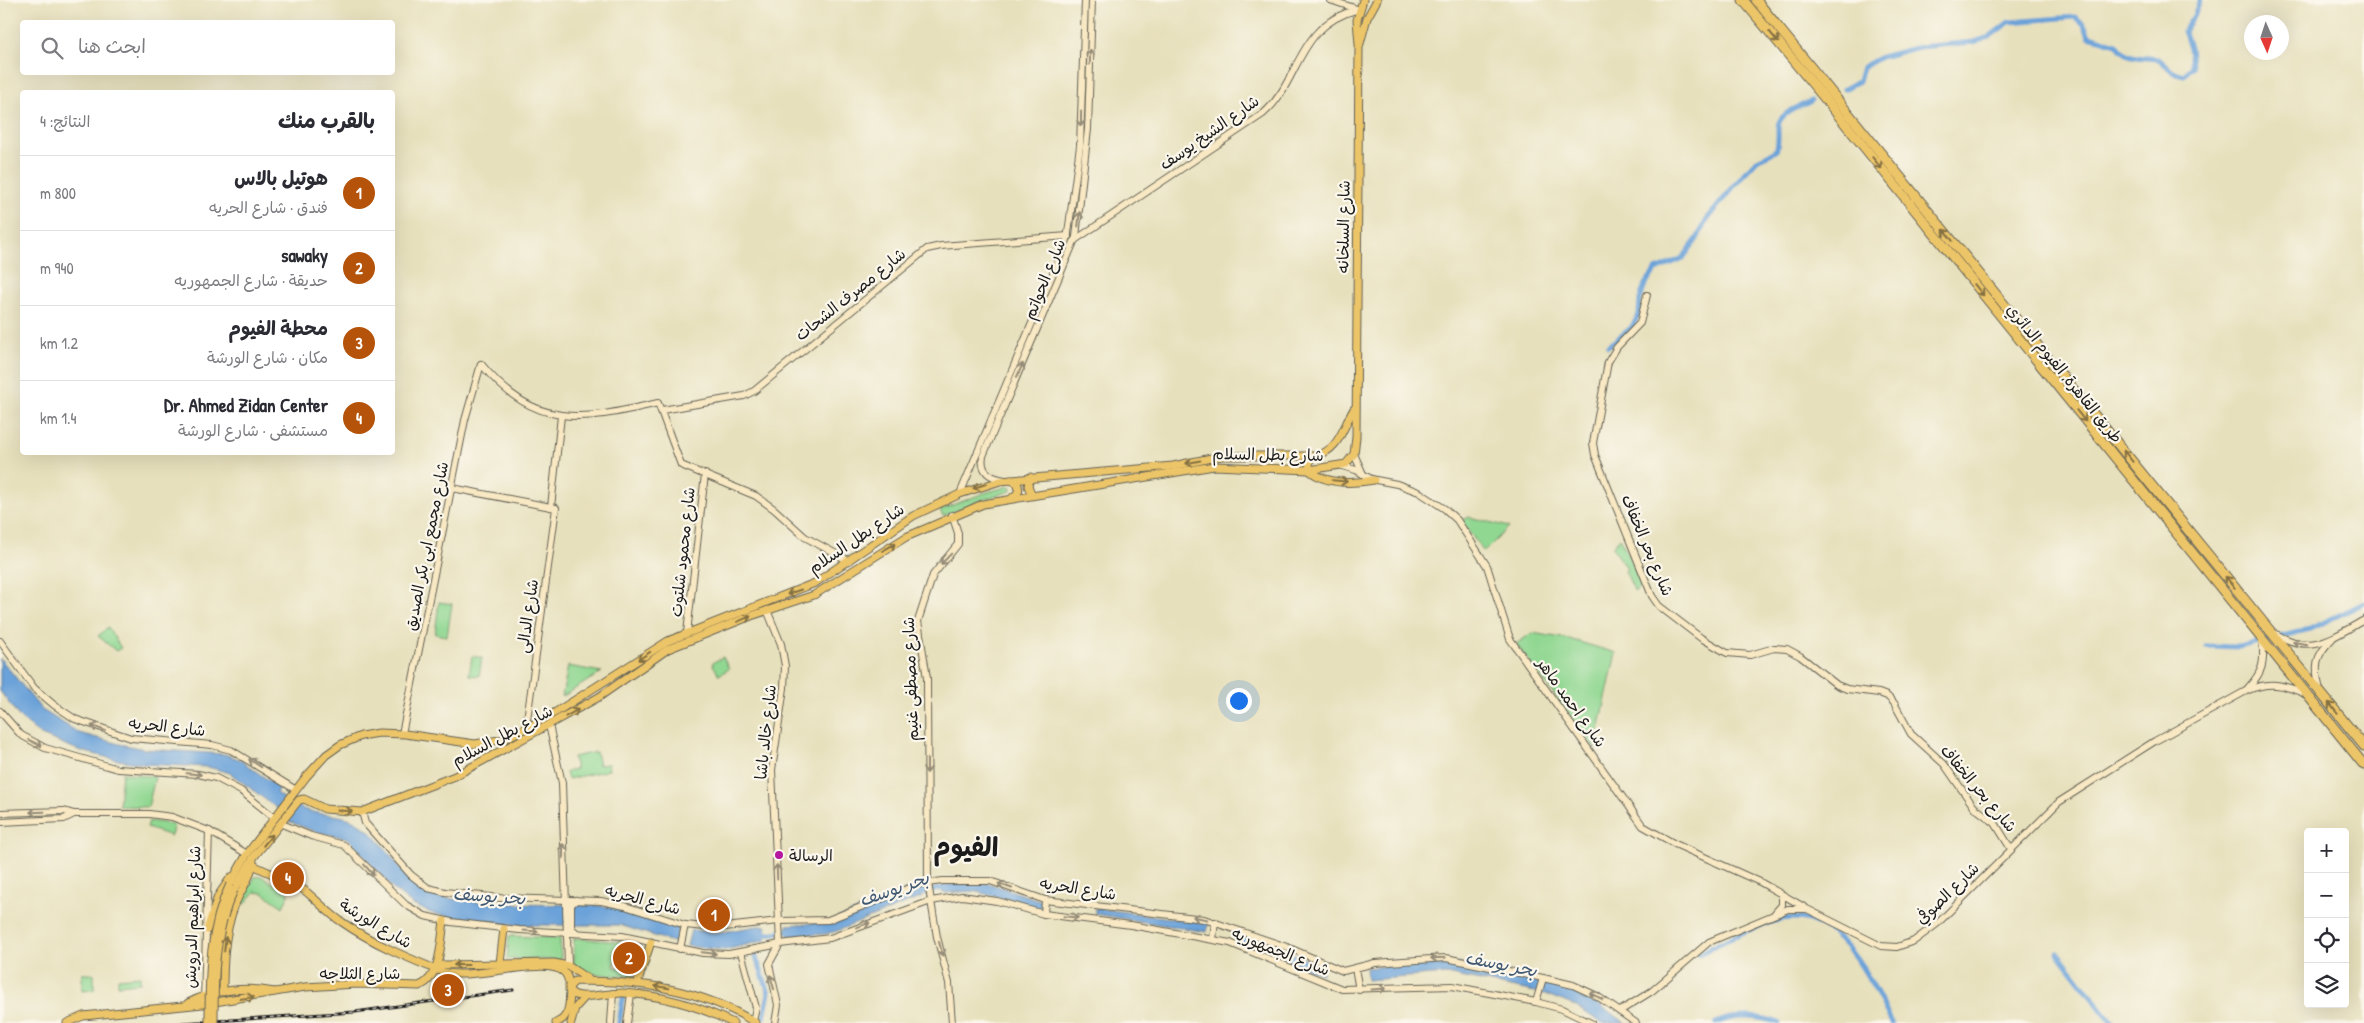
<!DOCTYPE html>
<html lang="ar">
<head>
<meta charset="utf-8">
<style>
  :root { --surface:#fff; --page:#f7f7f7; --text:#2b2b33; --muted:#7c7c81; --line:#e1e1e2; --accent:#b45309 }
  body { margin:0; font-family:"Patrick Hand","Playpen Sans Arabic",sans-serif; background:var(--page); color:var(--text); direction:rtl }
  .controls { position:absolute; right:15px; bottom:15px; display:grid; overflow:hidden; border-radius:5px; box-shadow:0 5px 20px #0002 }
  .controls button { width:45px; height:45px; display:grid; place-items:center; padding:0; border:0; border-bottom:1px solid var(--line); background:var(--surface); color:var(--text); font:25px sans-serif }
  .compass { position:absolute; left:2244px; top:15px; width:45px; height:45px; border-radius:50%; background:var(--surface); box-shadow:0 5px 20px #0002; rotate:177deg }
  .you { position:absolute; left:1238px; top:700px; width:18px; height:18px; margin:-12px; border:4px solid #fff; border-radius:50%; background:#1a73e8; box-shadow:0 0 0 8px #1a73e833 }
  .badge { display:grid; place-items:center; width:32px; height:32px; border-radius:50%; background:var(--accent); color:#fff; font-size:16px; font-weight:700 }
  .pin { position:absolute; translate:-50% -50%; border:2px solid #fff; box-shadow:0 1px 5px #0006 }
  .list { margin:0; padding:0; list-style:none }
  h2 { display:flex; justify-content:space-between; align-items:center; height:65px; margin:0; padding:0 20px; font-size:21px }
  h2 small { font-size:16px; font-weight:400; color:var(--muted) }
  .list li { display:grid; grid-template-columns:32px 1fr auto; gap:15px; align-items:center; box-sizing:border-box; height:75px; padding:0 20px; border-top:1px solid var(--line) }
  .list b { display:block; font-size:19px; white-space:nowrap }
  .list p { margin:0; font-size:16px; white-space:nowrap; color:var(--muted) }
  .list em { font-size:16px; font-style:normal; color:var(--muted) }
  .icon { flex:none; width:28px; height:28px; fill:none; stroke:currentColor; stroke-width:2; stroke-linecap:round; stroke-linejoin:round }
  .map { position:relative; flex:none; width:2364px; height:1023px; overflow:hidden; direction:ltr }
  .search { position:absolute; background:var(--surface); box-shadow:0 5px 20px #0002; left:20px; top:20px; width:375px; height:55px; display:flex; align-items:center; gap:12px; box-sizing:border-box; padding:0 18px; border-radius:5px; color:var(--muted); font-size:19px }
  .panel { position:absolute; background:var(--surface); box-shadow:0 5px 20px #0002; left:20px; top:90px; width:375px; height:365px; border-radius:5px; direction:rtl }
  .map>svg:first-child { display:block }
  .green { fill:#90d791; stroke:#567a56 }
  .water { fill:#6ba2d9; stroke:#445f7a }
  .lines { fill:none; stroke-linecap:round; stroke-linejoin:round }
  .canal { stroke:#6ba2d9; stroke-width:5 }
  .secondary-casing { stroke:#636154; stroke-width:8 }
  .primary-casing { stroke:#636154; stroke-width:9 }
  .highway-casing { stroke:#636154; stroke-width:11 }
  .secondary { stroke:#f8e8c3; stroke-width:6 }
  .primary { stroke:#edc569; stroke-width:7 }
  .highway { stroke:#edc569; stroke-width:9 }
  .rail-casing { stroke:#1c1c1c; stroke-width:3 }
  .rail { stroke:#fbf7ec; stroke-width:1; stroke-dasharray:4; stroke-linecap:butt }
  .primary-bridge-casing { stroke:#636154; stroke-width:9; stroke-linecap:butt }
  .primary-bridge { stroke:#edc569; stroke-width:7 }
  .oneway { stroke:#847042 }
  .oneway2 { stroke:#958c78 }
  .poi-dot { fill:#b5179e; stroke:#fbf7ec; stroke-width:2 }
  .labels { text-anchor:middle; stroke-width:4.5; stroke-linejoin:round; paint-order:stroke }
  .street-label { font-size:16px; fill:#1c1c1c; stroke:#fbf7ec }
  .poi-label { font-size:16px; fill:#1c1c1c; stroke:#fbf7ec; text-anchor:start }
  .water-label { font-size:18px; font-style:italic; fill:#405871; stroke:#fbf7ec }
  .town-label { font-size:26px; font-weight:bold; fill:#1c1c1c; stroke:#fbf7ec }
</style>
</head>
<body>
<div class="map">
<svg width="2364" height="1023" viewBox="0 0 2364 1023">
  <rect width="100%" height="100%" fill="#fbf7ec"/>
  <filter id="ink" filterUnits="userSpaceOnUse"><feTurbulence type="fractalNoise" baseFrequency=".02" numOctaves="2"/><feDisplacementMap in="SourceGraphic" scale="10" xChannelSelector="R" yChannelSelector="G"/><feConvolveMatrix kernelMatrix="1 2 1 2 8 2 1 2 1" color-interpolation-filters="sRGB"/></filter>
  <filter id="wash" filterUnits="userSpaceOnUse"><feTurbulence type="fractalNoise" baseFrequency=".0096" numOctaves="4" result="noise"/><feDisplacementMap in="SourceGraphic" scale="20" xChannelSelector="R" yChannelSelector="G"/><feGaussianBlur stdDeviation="1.12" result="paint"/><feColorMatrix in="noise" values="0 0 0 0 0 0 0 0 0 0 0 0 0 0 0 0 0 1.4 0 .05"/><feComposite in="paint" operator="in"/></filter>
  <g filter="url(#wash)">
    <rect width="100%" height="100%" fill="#e7e0bc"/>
    <!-- green -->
    <g class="green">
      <polygon points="1010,486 1011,491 978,501 943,516 940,510 984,493"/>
      <polygon points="1469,517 1509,527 1484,552 1463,524 1463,520"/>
      <polygon points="1620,538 1642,585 1635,592 1625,571 1627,568 1612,547"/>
      <polygon points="439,602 452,604 447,636 435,634"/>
      <polygon points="108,627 121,648 116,651 98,636"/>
      <polygon points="1532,633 1569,639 1616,653 1595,748 1516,644"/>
      <polygon points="472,656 482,658 479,676 469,675"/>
      <polygon points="723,657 729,669 719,675 712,663"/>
      <polygon points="568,666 602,672 562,697"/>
      <polygon points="596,752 599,765 608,764 609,770 568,779 566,772 576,769 573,757"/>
      <polygon points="122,773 155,777 148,807 119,806"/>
      <polygon points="149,821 174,824 171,836 147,828"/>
      <polygon points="261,876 289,893 283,907 263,893 255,892 245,904 238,903 255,877"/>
      <polygon points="509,936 560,938 561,960 507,959"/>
      <polygon points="574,938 621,942 614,967 636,969 634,977 585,973 574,964"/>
      <polygon points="82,974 94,974 94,990 82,991"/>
      <polygon points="140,976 140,983 118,985 118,978"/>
    </g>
    <!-- water -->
    <g class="water">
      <path d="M0,658L42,710L79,733L119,744L145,749L224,754L239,759L279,788L276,793C286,800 301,810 313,812C330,816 346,814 360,824C385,840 398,873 423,890C451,907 549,904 585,905C616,905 648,918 678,927L676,943L620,925H514L434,914L413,905L393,889L348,838L316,832L288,821L278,809L230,773L208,767L145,764L118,760L81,751L41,735L20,718L0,691Z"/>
      <polygon points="981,883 991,884 1042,901 1040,908 974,891 943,893 942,885"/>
      <polygon points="921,888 922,897 837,931 825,934 788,936 787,925 828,922 908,890"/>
      <polygon points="1095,908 1208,923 1207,932 1095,914"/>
      <polygon points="757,926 766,926 766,940 725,950 687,946 691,930 718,933"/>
      <polygon points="1238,933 1323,965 1322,974 1235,944"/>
      <polygon points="1444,961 1505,972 1578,991 1626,1023 1602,1023 1575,1006 1545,994 1446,974 1367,980 1366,968"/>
    </g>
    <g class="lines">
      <!-- canal -->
      <g class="canal">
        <path d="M1844,89L1859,81L1863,67L1881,57L1919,47L1974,42L1989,37L2009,22L2075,17L2084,24L2089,36L2117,44C2126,60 2142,57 2159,59L2173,72L2184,75L2192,67L2190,47L2184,31L2194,16L2200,0"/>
        <path d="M1608,346L1631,328L1639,315L1640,300L1645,284L1656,270L1683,258L1697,239L1707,219L1744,174L1757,160L1776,151C1779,143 1778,136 1778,127C1779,112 1800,107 1811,101"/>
        <polyline points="2207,646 2239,647 2310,629 2364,603"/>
        <polyline points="915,894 949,887"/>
        <polyline points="760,935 793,930"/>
        <polyline points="2058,953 2112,1023"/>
        <path d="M1699,954C1721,942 1767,919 1791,918C1842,915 1874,986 1892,1023"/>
        <polyline points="756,957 769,993 764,1017"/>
        <polyline points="619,1023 623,997"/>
        <path d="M1716,1023C1735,1014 1760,1016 1779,1023"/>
      </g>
    </g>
  </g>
  <g filter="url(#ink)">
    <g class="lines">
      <!-- secondary casing -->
      <g class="secondary-casing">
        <g id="secondary">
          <polyline points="1330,0 1357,9"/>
          <path d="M1075,240L1263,114C1302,80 1295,25 1359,9"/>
          <polyline points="1647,295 1640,323 1617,347 1608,362 1593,443 1595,455 1652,596 1659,606 1701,638 1727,653 1750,655 1774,648 1787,649 1800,656 1837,685 1847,689 1879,693 1887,696 1894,703 1911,734 1944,764 1974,807 1995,823 2011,849"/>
          <path d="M481,364C536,430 581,421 658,403L681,465L756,496L774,509L805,537L849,561"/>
          <polyline points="662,410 744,396 754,391 927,249 941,246 1068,236"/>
          <polyline points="1354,454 1363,474"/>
          <polyline points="1342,466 1356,470 1371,479 1397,484 1419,492 1445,509 1457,520 1487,566 1510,639 1643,826 1675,844 1760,882 1804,907"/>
          <path d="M1005,480C991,478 980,472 983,456L1076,237L1088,129L1092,0"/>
          <polyline points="452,488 556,508 526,727"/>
          <polyline points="960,494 1067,240 1080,146 1085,0"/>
          <polyline points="551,507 561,416"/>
          <polyline points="952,515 958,533 958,544 933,575 918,621 927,678 928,883 937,937 949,983 952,1023"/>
          <polyline points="767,610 781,644 785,666 784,688 772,770 780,944 769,964 778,1005 775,1023"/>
          <path d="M2273,632C2310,656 2330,639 2364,620"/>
          <polyline points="687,633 705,474"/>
          <polyline points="0,641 34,688 54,705 75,719 131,738 212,745 231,750 296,790"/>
          <path d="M2248,688C2263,672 2265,662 2262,641"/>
          <path d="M2320,690C2314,666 2315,656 2332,639"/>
          <polyline points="0,711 21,735 45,748 118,769 198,774 216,778 241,791 275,818"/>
          <polyline points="549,725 562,783 568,966"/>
          <polyline points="402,734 465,420 481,364"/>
          <polyline points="362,812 365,823 411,875 428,888 445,892 500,898 601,901 625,906 685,925 716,928 779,921 828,920 919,884 943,881 990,881 1045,900 1204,919 1287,947 1343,971 1375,963 1446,958 1543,978 1573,985 1597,996 1636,1023"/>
          <polyline points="0,813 64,811 74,814 149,814 172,817 209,831 247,854"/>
          <polyline points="1,822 64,819 74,814"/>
          <polyline points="282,824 311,836 344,845 406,905 425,916 451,922 519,930 622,936 703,953 729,954 780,944 830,938 931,901 962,896 997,901 1044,914 1131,925 1230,943 1342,989 1452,986 1536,1002 1562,1009 1591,1023"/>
          <polyline points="576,900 571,905 571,928 577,933"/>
          <polyline points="1775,913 1782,905 1782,895"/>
          <polyline points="1044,914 1045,900"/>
          <polyline points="1213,939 1215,922"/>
          <polyline points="680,949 685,925"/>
          <polyline points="741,952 756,1008 753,1021"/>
          <polyline points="1355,968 1359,990"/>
          <polyline points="204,1000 209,831"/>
          <polyline points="1536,1002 1543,978"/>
          <path d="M1620,1011L1652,991L1709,942L1788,909H1807L1881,946L1897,947L1914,941L1938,923L2059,802L2155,741L2246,691C2269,681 2283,684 2305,694"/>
          <polyline points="611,1023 613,993"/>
          <polyline points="627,1023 631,994"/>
        </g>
      </g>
      <!-- primary casing -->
      <g class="primary-casing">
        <g id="primary">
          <polyline points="1359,44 1357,20 1363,0"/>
          <path d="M1310,456L1309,470C1327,485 1352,484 1374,480"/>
          <polyline points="1030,477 1028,486 1032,495"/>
          <path d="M1011,480L1017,483C1020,489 1019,494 1013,497"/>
          <path d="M253,865C269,873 288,880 304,890C317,900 328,913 342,922C372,943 408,958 440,971C467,983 544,955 564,972C572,979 571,1008 565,1016C563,1020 560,1021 556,1023"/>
          <path d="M230,884L247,854L306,777L326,755L340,745L361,736L379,733L405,734L475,744L505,739L556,712L668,641L815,583L913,516L960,494L1000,481L1173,466L1221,456H1315C1340,450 1342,428 1354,409"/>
          <polyline points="234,890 253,858 299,800 304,799 325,809 362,812 455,776 599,697 668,649 751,616 814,595 906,537 983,504 1214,466 1309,470 1346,464 1354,454 1356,437 1359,47 1367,18 1377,0"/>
          <polyline points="207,930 218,896 231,877"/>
          <polyline points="500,963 504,929"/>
          <polyline points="436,968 443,965 554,963 568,966 588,979"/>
          <polyline points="637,984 651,942"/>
          <path d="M569,987L575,981C641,981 699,988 756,1023"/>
          <path d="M569,990C576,1003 609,992 623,993C661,995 699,1006 733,1023"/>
          <path d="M223,992C223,963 224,935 234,907C239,892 252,878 253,861"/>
          <path d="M188,1003C213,990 247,986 274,992"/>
          <path d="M67,1023L83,1016L203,1004L305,987L356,984L419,986C441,979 441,940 444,921"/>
          <polyline points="571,1023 575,1008 586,996"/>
        </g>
      </g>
      <!-- highway casing -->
      <g class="highway-casing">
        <g id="highway">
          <polyline points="1743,0 1822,95 2364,765"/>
          <polyline points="1756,0 2364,746"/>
        </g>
      </g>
      <!-- secondary -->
      <use href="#secondary" class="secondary"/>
      <!-- primary -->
      <use href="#primary" class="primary"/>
      <!-- highway -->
      <use href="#highway" class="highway"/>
      <!-- rail casing -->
      <g class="rail-casing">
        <polyline id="rail" points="182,1023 355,1012 513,990"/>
      </g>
      <!-- rail -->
      <use href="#rail" class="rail"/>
      <!-- primary-bridge casing -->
      <g class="primary-bridge-casing">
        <g id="primary-bridge">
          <path d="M209,1023C209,975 209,928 230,884"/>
          <path d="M214,1023C214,978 214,931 234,890"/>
        </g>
      </g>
      <!-- primary-bridge -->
      <use href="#primary-bridge" class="primary-bridge"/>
    </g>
    <!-- one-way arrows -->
    <defs><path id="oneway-shaft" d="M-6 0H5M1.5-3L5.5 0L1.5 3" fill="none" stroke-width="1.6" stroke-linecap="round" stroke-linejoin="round" transform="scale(1.25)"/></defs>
    <g class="oneway">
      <use href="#oneway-shaft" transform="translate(1774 37) rotate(50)"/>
      <use href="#oneway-shaft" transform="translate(1877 163) rotate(51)"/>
      <use href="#oneway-shaft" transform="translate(1948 235) rotate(-129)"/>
      <use href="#oneway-shaft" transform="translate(1979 290) rotate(51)"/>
      <use href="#oneway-shaft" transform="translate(2081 416) rotate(51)"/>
      <use href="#oneway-shaft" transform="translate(2128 456) rotate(-129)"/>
      <use href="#oneway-shaft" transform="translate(1193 462) rotate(169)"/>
      <use href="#oneway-shaft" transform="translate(1340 481) rotate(5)"/>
      <use href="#oneway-shaft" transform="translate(980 486) rotate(161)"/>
      <use href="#oneway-shaft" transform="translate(889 547) rotate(-31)"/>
      <use href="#oneway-shaft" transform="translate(2230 582) rotate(-129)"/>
      <use href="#oneway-shaft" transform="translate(794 592) rotate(161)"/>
      <use href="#oneway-shaft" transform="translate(744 619) rotate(-22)"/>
      <use href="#oneway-shaft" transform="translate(644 656) rotate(146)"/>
      <use href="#oneway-shaft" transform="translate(2333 708) rotate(-129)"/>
      <use href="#oneway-shaft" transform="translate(572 713) rotate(-29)"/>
      <use href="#oneway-shaft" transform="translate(345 811) rotate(5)"/>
      <use href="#oneway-shaft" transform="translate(268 840) rotate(-50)"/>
      <use href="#oneway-shaft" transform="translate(225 944) rotate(-84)"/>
      <use href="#oneway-shaft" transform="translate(461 965) rotate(-180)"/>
      <use href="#oneway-shaft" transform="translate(662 987) rotate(-171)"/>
      <use href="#oneway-shaft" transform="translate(247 998) rotate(-8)"/>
    </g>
    <g class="oneway2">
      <use href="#oneway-shaft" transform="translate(1090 57) rotate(-89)"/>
      <use href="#oneway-shaft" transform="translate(1081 119) rotate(91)"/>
      <use href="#oneway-shaft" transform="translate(1079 219) rotate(-84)"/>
      <use href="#oneway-shaft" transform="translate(1020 370) rotate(-66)"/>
      <use href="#oneway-shaft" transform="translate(946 559) rotate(134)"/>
      <use href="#oneway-shaft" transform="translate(2300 643) rotate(-170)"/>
      <use href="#oneway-shaft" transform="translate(98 728) rotate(-160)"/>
      <use href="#oneway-shaft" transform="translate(35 743) rotate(26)"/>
      <use href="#oneway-shaft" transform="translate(255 763) rotate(-147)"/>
      <use href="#oneway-shaft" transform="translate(927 766) rotate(90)"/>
      <use href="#oneway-shaft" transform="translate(194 774) rotate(5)"/>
      <use href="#oneway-shaft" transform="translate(37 812) rotate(178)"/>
      <use href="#oneway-shaft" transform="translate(563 851) rotate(-91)"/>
      <use href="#oneway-shaft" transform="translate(369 870) rotate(48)"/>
      <use href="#oneway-shaft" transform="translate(777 872) rotate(-92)"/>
      <use href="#oneway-shaft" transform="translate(1005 886) rotate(-161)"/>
      <use href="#oneway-shaft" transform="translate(1071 917) rotate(5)"/>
      <use href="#oneway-shaft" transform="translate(1200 918) rotate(-168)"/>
      <use href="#oneway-shaft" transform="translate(863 925) rotate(-20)"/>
      <use href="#oneway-shaft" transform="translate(531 931) rotate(4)"/>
      <use href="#oneway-shaft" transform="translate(941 949) rotate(74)"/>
      <use href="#oneway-shaft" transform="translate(709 953) rotate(6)"/>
      <use href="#oneway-shaft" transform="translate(1438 958) rotate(178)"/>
      <use href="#oneway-shaft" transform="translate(772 982) rotate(-106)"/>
      <use href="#oneway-shaft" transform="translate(1379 989) rotate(-4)"/>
      <use href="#oneway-shaft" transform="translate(1596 996) rotate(-153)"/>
    </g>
  </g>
  <!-- markers -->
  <circle class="poi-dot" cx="779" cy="855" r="5"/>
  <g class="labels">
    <!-- street labels -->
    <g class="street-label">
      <text transform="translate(1209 132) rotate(-35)" y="6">شارع الشيخ يوسف</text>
      <text transform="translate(1343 227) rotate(-89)" y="6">شارع السلخانه</text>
      <text transform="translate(1044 279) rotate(-68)" y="6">شارع الحواتم</text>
      <text transform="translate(850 294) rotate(-39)" y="6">شارع مصرف الشحات</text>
      <text transform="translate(2065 373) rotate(51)" y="6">طريق القاهرة, الفيوم الدائري</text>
      <text transform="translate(1268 454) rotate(1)" y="6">شارع بطل السلام</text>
      <text transform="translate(856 538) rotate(-34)" y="6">شارع بطل السلام</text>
      <text transform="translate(1648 545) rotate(67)" y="6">شارع بحر الخفاف</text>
      <text transform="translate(426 546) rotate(-79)" y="6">شارع مجمع ابى بكر الصديق</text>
      <text transform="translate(682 552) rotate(-84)" y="6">شارع محمود شلتوت</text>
      <text transform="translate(527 616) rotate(-82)" y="6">شارع الدالى</text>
      <text transform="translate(910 679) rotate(-92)" y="6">شارع مصطفى غنيم</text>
      <text transform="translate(1572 702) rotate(54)" y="6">شارع احمد ماهر</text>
      <text transform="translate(167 726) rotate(6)" y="6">شارع الحريه</text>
      <text transform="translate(765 732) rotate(-84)" y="6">شارع خالد باشا</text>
      <text transform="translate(502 735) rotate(-28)" y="6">شارع بطل السلام</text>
      <text transform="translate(1979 788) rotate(50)" y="6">شارع بحر الخفاف</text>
      <text transform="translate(1078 888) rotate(9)" y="6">شارع الحريه</text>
      <text transform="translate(1947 893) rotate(-44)" y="6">شارع الصوفي</text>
      <text transform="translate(643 899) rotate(15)" y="6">شارع الحريه</text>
      <text transform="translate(192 917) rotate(-88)" y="6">شارع ابراهيم الدرويش</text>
      <text transform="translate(376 923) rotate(31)" y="6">شارع الورشة</text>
      <text transform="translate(1281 951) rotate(22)" y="6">شارع الجمهوريه</text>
      <text x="360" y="979">شارع الثلاجه</text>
    </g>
    <!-- poi labels -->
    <g class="poi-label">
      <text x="789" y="861">الرسالة</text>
    </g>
    <!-- water labels -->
    <g class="water-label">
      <text transform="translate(894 889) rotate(-19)" y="6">بحر يوسف</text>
      <text transform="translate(489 896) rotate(4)" y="6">بحر يوسف</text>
      <text transform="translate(1501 964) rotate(11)" y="6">بحر يوسف</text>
    </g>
    <!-- town labels -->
    <g class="town-label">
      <text x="966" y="856">الفيوم</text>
    </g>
  </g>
</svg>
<div class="controls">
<button>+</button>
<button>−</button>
<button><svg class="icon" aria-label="locate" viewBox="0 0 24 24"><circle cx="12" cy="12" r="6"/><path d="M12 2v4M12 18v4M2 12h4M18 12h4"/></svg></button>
<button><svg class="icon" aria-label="layers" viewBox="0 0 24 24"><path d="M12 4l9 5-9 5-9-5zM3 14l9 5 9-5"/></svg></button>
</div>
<svg class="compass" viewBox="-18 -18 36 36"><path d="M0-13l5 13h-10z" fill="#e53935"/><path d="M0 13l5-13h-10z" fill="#7c7c81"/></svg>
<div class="you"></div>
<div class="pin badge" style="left:714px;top:915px">1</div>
<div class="pin badge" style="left:629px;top:958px">2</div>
<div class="pin badge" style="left:448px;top:990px">3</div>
<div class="pin badge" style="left:288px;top:878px">4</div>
<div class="search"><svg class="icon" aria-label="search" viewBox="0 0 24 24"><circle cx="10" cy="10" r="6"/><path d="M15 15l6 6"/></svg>ابحث هنا</div>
<section class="panel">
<h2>بالقرب منك<small>النتائج: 4</small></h2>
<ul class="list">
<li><span class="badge">1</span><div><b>هوتيل بالاس</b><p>فندق · شارع الحريه</p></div><em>800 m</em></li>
<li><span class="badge">2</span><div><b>sawaky</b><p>حديقة · شارع الجمهوريه</p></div><em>940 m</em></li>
<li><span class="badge">3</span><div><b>محطة الفيوم</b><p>مكان · شارع الورشة</p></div><em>1.2 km</em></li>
<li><span class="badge">4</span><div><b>Dr. Ahmed Zidan Center</b><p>مستشفى · شارع الورشة</p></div><em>1.4 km</em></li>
</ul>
</section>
</div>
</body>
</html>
